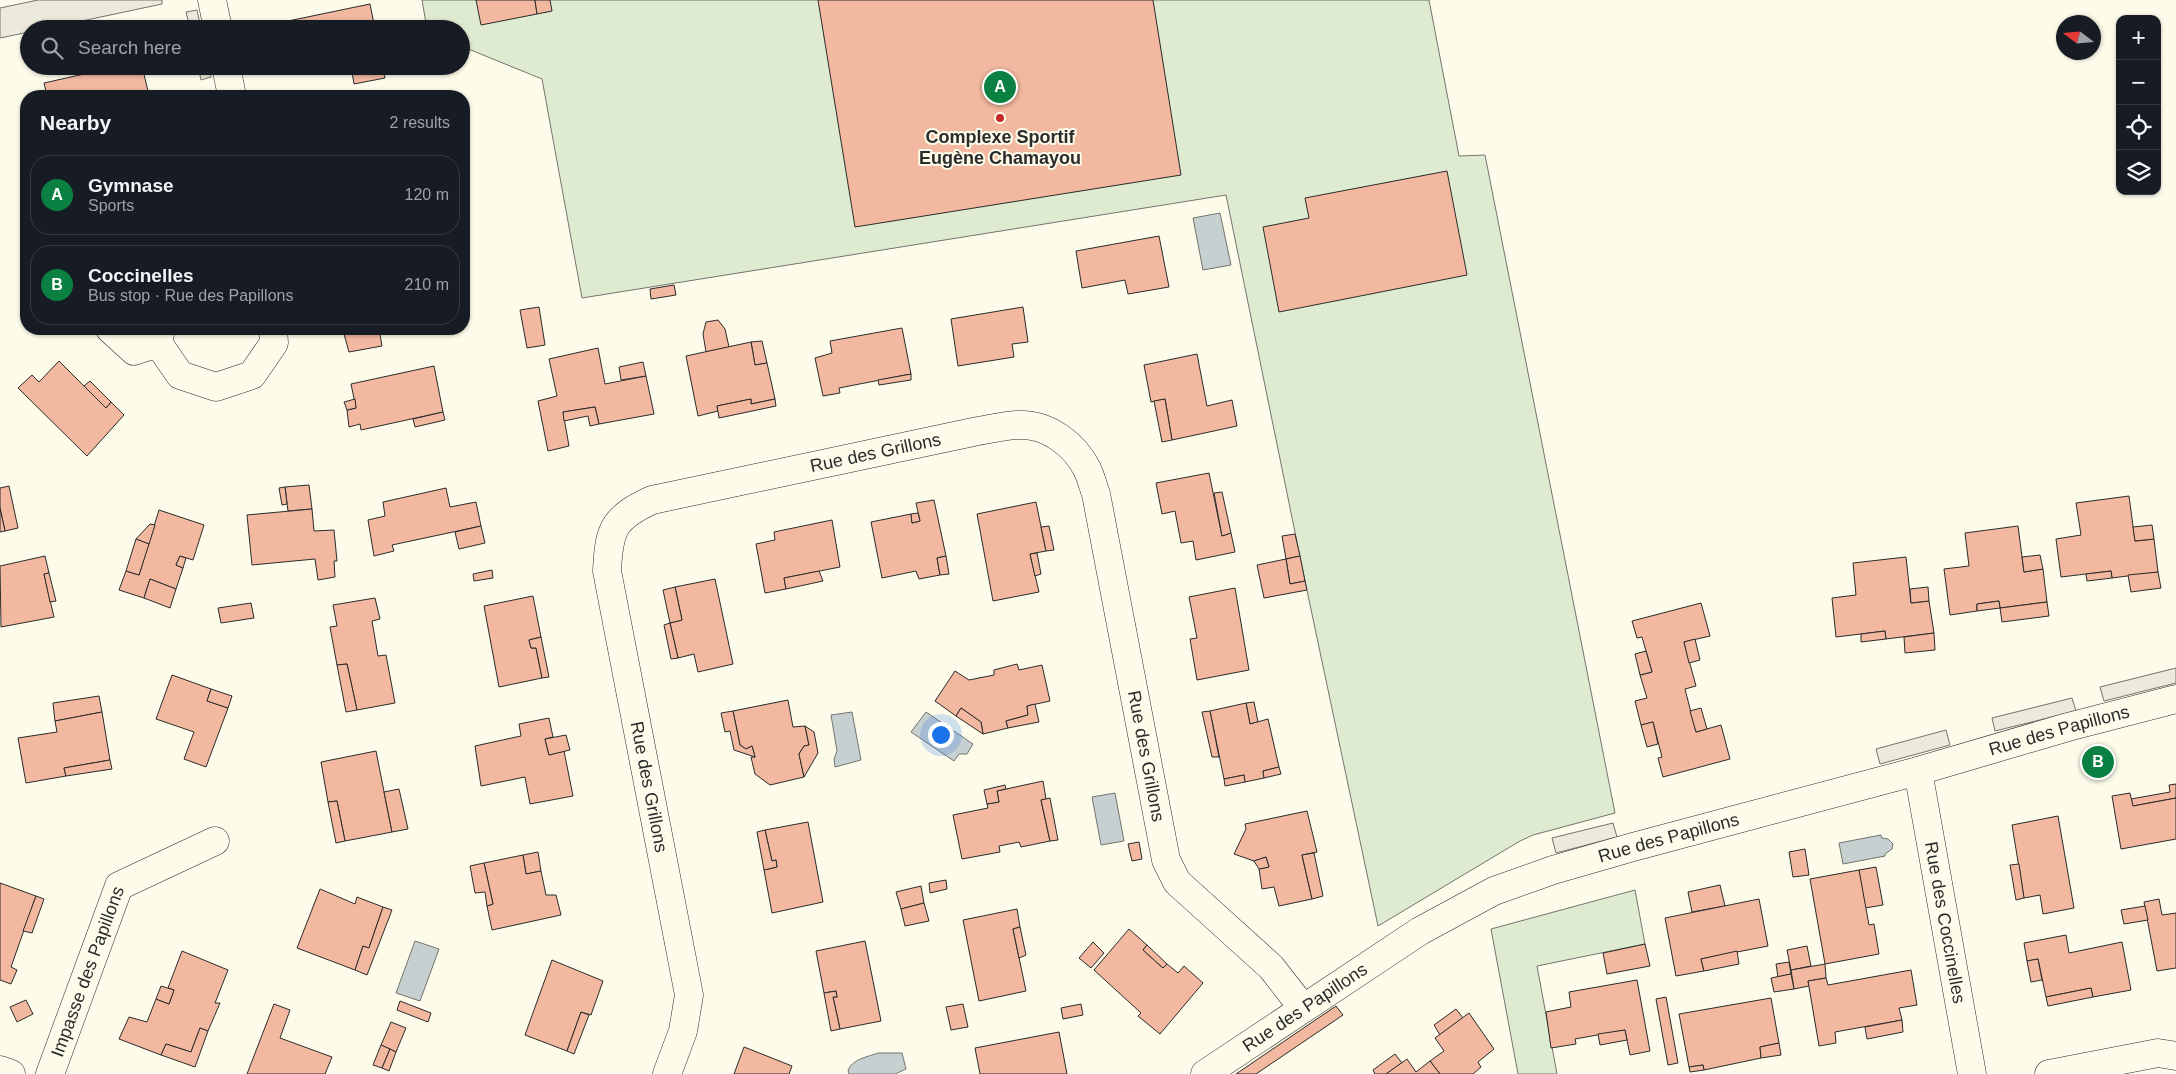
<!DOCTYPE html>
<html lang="en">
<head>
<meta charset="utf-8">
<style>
  :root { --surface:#171b24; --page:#20242c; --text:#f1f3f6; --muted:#9ea1a6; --line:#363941; --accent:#0b8043 }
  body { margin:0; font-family:Arial,sans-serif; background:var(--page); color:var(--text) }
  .controls { position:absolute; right:15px; top:15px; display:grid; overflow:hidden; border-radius:10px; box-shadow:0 1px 4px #0004 }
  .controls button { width:45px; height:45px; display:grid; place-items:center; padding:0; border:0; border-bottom:1px solid var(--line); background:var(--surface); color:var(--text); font:25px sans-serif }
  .compass { position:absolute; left:2056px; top:15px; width:45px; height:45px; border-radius:50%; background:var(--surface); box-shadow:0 1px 4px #0004; rotate:286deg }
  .you { position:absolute; left:940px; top:734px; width:18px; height:18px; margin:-12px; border:4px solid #fff; border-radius:50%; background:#1a73e8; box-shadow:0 0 0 8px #1a73e833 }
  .badge { display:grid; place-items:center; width:32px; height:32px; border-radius:50%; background:var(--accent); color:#fff; font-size:16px; font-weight:700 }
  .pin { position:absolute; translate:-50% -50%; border:2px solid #fff; box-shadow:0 1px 5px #0006 }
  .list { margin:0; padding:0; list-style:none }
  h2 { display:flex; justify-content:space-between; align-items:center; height:65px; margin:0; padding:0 20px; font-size:21px }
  h2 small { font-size:16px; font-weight:400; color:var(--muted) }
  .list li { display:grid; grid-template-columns:32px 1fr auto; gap:15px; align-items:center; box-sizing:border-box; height:80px; margin:0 10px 10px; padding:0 10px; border:1px solid var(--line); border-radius:20px }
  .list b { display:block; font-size:19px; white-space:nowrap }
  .list p { margin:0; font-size:16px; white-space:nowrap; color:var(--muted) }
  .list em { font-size:16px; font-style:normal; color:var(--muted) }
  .icon { flex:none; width:28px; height:28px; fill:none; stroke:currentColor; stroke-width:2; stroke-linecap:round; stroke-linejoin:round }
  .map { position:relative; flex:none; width:2176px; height:1074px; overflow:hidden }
  .search { position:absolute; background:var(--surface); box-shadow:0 1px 4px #0004; left:20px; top:20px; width:450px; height:55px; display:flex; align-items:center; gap:12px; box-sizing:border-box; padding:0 18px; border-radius:28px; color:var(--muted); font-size:19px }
  .panel { position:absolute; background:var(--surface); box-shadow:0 1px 4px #0004; left:20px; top:90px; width:450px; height:245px; border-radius:20px }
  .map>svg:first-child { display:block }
  .green { fill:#deebd1; stroke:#74746e }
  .parking { fill:#eceadb; stroke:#74746e }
  .water { fill:#c7d0d0; stroke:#74746e }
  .building { fill:#f2b8a0; stroke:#2b2b2b }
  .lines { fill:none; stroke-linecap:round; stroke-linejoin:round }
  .minor-casing { stroke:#2b2b2b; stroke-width:29 }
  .minor { stroke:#fdfbea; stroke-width:28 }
  .poi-dot { fill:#c62828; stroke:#fdfbea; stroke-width:2 }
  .labels { text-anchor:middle; stroke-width:4; stroke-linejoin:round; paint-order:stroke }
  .poi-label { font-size:18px; font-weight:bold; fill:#2b2b2b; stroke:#fdfbea }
  .street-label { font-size:18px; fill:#2b2b2b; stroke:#fdfbea }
</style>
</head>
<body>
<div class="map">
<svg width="2176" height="1074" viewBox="0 0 2176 1074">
  <rect width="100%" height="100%" fill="#fdfbea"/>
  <!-- green -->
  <g class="green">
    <polygon points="422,0 1429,0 1459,156 1485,155 1615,813 1533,835 1520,841 1378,926 1305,581 1226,195 582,298 542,79 461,46 461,29 427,29"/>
    <polygon points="1635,890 1645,944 1537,966 1557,1074 1518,1074 1491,929"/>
  </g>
  <!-- parking -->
  <g class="parking">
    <polygon points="38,0 162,0 162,4 44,29 29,29 29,32 0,38 0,8"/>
    <polygon points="197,10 201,29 190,29 186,12"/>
    <polygon points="198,66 209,66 211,77 201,80"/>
    <polygon points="2176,668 2176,683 2104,701 2100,687"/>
    <polygon points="2072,698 2076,711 1995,731 1992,718"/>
    <polygon points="1946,730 1950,745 1880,764 1876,749"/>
    <polygon points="1613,823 1617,837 1556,853 1552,838"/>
  </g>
  <!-- water -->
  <g class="water">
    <polygon points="1220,213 1231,265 1203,270 1193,218"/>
    <polygon points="852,712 861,760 835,767 834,759 837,751 831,715"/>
    <polygon points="926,712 973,744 967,754 959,754 954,761 911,732"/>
    <polygon points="1115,793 1124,841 1101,845 1092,797"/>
    <polygon points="1881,835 1882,838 1888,839 1893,844 1892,849 1885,854 1885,856 1843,864 1839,843"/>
    <polygon points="415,941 439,949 420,1001 396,993"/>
    <path d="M878,1053H902L906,1069L895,1074H849L848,1070C853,1059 867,1057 878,1053Z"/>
  </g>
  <!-- building -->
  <g class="building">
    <polygon points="476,0 535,0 537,14 481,25"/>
    <polygon points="535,0 550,0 552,11 537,14"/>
    <polygon points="818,0 1153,0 1181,175 855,227"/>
    <polygon points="370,4 375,29 290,29 288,21"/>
    <polygon points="89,66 142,66 148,91 133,94 132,96 47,96 44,83 84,74"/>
    <polygon points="290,66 314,66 291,71"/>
    <polygon points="351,66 381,66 352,72"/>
    <polygon points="383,66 385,78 354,84 352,72"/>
    <polygon points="148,91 144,96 132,96 133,94"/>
    <polygon points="1447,171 1467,275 1279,312 1263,227 1309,218 1305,198"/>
    <polygon points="1159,236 1169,287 1128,294 1125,280 1082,288 1076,251"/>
    <polygon points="674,285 676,295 651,299 650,289"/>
    <polygon points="539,307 545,345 527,348 520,310"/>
    <polygon points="1023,307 1028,342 1012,344 1014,357 958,366 951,319"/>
    <polygon points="718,320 725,329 729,347 706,352 703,334 706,322"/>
    <polygon points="902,328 911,374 839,388 840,393 823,396 815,358 832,353 830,341"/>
    <polygon points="343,329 353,329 354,332 344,334"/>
    <polygon points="353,329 379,329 382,346 349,352 344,334 354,332"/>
    <polygon points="762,341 767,363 755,365 751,342"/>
    <polygon points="751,342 755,365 767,363 775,399 751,404 751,399 717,406 718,411 698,416 686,356"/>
    <polygon points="598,348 605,384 646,376 654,414 599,424 595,407 563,412 569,446 548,451 538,401 557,396 549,359"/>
    <polygon points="1197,354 1207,406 1232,400 1237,426 1172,440 1165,399 1151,402 1144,365"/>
    <polygon points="59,361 106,408 111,402 124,415 87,456 18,388 32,375 39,382"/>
    <polygon points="643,362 646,376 621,380 619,367"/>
    <polygon points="434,366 443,412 361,430 360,424 349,427 347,410 356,408 351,384"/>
    <polygon points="911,374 911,380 879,385 878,380"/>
    <polygon points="90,381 111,402 106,408 84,386"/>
    <polygon points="355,399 356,408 347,410 344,402"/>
    <polygon points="751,399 751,404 775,399 776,406 719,418 717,406"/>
    <polygon points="1165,399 1172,440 1162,442 1154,401"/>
    <polygon points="595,407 599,424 590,426 588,416 564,421 563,412"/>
    <polygon points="443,412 445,420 415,427 413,419"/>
    <polygon points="1209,473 1222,536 1231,533 1235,552 1196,560 1193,541 1181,543 1175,511 1162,514 1156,483"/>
    <polygon points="309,485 312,509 288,511 285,487"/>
    <polygon points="9,486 18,528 5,531 0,508 0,488"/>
    <polygon points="285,487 287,504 282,505 279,488"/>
    <polygon points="446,488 450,507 476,502 481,526 392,545 394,551 374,556 368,520 385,516 383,502"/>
    <polygon points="1222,492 1231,533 1222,536 1214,493"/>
    <polygon points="2129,496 2135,541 2154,539 2158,572 2112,578 2111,571 2061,577 2056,539 2081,535 2076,503"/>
    <polygon points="934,500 946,556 937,558 940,575 919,579 916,571 882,578 871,522 911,514 912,523 920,521 916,503"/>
    <polygon points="1036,502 1046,551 1030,554 1039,592 993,601 977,514"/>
    <polygon points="0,508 5,531 0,532"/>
    <polygon points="312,509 314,531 334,530 337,561 334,561 335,577 318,580 315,559 252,565 247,515"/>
    <polygon points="159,510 204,525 193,560 180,556 176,565 183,568 176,589 150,579 144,598 119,590 126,571 139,575"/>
    <polygon points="918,513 920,521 912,523 911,514"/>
    <polygon points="832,520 840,567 784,578 786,589 765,593 756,544 775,540 774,532"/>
    <polygon points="150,524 155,525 149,544 136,539"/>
    <polygon points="2152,525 2154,539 2135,541 2133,527"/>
    <polygon points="481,526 485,543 459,549 455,532"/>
    <polygon points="1049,526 1054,550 1046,551 1041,527"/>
    <polygon points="2018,526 2024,572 2043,569 2047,602 2000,608 1999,601 1977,604 1977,611 1950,615 1944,569 1969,566 1965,533"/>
    <polygon points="1295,534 1300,556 1286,559 1282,536"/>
    <polygon points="136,539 149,544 139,575 126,571"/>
    <polygon points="1037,553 1041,574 1035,576 1030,554"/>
    <polygon points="2040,555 2043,569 2024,572 2022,557"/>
    <polygon points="45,556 49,573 44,574 54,617 1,627 0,566"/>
    <polygon points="180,556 186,558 183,568 176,565"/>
    <polygon points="946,556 949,574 940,575 937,558"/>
    <polygon points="1300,556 1305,581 1290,584 1286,559"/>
    <polygon points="1906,557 1911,603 1929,601 1934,633 1886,639 1885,631 1836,637 1832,598 1856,595 1853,563"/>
    <polygon points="1286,559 1290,584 1305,581 1307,590 1264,598 1257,565"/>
    <polygon points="492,570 493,578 474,581 473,574"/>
    <polygon points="819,571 823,581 786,589 784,578"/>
    <polygon points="2111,571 2112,578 2087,581 2086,574"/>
    <polygon points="2158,572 2161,588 2131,592 2128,575"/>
    <polygon points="49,573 56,601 50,602 44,574"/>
    <polygon points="150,579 176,589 170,608 144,598"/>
    <polygon points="715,579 733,664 698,672 694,654 678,658 670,623 682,620 675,587"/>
    <polygon points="675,587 682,620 670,623 663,590"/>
    <polygon points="1928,587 1929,601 1911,603 1910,589"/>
    <polygon points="1235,588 1249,670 1197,680 1190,639 1197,638 1189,597"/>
    <polygon points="533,596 541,637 529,640 531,648 536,648 542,678 499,687 484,606"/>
    <polygon points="375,598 380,619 372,621 378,656 386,655 395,703 357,710 347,664 337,665 330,627 337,626 333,605"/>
    <polygon points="1999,601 2000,608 1977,611 1977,604"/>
    <polygon points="2047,602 2049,616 2002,622 2000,608"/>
    <polygon points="251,603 254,618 221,623 218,608"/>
    <polygon points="1701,603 1710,636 1684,642 1696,686 1685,689 1696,732 1721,725 1730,759 1663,777 1658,758 1662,757 1653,722 1641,725 1635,701 1647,698 1640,675 1652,672 1642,637 1637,638 1632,621"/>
    <polygon points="670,623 678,658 671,659 664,625"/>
    <polygon points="1885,631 1886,639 1861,642 1861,634"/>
    <polygon points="1934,633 1935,650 1905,653 1904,637"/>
    <polygon points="541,637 549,677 542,678 536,648 531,648 529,640"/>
    <polygon points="1695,639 1700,660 1689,663 1684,642"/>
    <polygon points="1646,651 1652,672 1640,675 1635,654"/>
    <polygon points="347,664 357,710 346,712 337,665"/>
    <polygon points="1017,664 1019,670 1042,665 1050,701 1027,706 1028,715 1006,721 1008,728 983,734 981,722 961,708 956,716 935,701 955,671 969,680 994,675 994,670"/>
    <polygon points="172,675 211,689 207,701 228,708 206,767 184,759 194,732 156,719"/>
    <polygon points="211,689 232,696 228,708 207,701"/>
    <polygon points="99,696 102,712 55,721 53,703"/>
    <polygon points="788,700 793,727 805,726 809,745 804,746 799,754 804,777 770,785 755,774 751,757 755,757 752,746 746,749 740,745 733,711"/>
    <polygon points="1254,702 1258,722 1250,724 1246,703"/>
    <polygon points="1246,703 1250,724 1268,719 1279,767 1263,771 1264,778 1245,782 1244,775 1224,779 1210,711"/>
    <polygon points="1035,704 1039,722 1008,728 1006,721 1028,715 1027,706"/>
    <polygon points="961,708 981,722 983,734 956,716"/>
    <polygon points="1701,708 1707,729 1696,732 1690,711"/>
    <polygon points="733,711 740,745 746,749 752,746 755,757 734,750 730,731 725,732 721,713"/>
    <polygon points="1210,711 1219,757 1212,757 1202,712"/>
    <polygon points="102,712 110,760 64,768 66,776 26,783 18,738 57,732 55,721"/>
    <polygon points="549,718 553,737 545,739 549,755 564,751 573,796 530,804 525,777 481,786 475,746 521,736 519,724"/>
    <polygon points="1653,722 1658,744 1647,747 1641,725"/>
    <polygon points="805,726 814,732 818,753 804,777 799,754 804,746 809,745"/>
    <polygon points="566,735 570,750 549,755 545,739"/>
    <polygon points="376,751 392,832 345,841 337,801 328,802 321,762"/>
    <polygon points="110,760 112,769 66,776 64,768"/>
    <polygon points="1279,767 1281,774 1264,778 1263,771"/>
    <polygon points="1244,775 1245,782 1225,786 1224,779"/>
    <polygon points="1043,781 1046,799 1041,800 1050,841 1021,847 1019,842 999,846 1000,852 962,859 953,815 988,808 987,804 999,802 997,791"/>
    <polygon points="2176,784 2176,798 2133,806 2131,799 2170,792 2169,785"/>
    <polygon points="1005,785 1006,789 997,791 999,802 987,804 984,790"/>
    <polygon points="399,789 408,829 392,832 384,792"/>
    <polygon points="2130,793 2133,806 2176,798 2176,839 2121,849 2112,796"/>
    <polygon points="1050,798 1058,840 1050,841 1041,800"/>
    <polygon points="337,801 345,841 336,843 328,802"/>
    <polygon points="1307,811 1317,852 1302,855 1312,899 1279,906 1274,887 1262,889 1259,869 1269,867 1266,857 1254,861 1234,854 1246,829 1245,824"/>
    <polygon points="2058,816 2074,908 2043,914 2040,895 2024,898 2012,825"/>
    <polygon points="808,822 823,902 772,913 764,870 777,867 776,860 772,861 765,830"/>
    <polygon points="765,830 772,861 776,860 777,867 764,870 757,832"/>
    <polygon points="1139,842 1142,859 1132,861 1128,844"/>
    <polygon points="1805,849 1809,875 1793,877 1789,852"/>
    <polygon points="538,852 541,871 526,874 523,855"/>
    <polygon points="1314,853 1323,896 1312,899 1302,855"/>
    <polygon points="523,855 526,874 541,871 546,895 556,895 561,915 492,930 487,906 493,904 484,863"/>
    <polygon points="1266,857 1269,867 1259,869 1254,861"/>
    <polygon points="484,863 493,904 487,906 485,892 475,893 470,866"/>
    <polygon points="2019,864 2024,898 2016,900 2010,865"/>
    <polygon points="1876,867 1883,905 1865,908 1859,870"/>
    <polygon points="1859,870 1869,925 1874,924 1879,954 1825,964 1810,879"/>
    <polygon points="946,880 947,889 930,893 929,883"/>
    <polygon points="0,883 36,896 11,967 17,970 11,984 0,980"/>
    <polygon points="1720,885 1725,906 1692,912 1688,892"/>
    <polygon points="921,886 924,903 901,909 896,892"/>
    <polygon points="320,889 355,904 357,897 383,907 369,948 363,946 355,970 297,948"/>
    <polygon points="36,896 44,899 32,933 23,931"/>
    <polygon points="1759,899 1768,946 1701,959 1704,971 1676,976 1665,918"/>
    <polygon points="2159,899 2162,915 2176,913 2176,968 2157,971 2144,902"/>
    <polygon points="924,903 929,921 905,926 901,909"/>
    <polygon points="2145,906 2148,920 2124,924 2121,910"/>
    <polygon points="383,907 392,910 367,975 355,970 363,946 369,948"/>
    <polygon points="1017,909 1020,927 1013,929 1026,991 979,1001 963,920"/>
    <polygon points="1020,927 1026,955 1019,958 1013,929"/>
    <polygon points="1129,929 1147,945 1143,950 1163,968 1167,964 1178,973 1184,966 1203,983 1160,1034 1138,1016 1141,1013 1094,970"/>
    <polygon points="2066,935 2069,953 2122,942 2131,990 2093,997 2091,988 2046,997 2038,959 2027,961 2024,943"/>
    <polygon points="865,941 881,1021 840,1029 833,997 837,997 836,991 824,993 816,951"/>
    <polygon points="1093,942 1104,953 1091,968 1079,958"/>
    <polygon points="1645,944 1650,966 1607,974 1603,953"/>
    <polygon points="1147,945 1167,964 1163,968 1143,950"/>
    <polygon points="1807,946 1811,966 1791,970 1787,950"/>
    <polygon points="182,951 228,970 215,1003 220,1003 208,1031 200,1028 191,1052 166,1044 161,1055 119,1039 129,1017 147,1022 156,999 169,1004 174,990 168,988"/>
    <polygon points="1737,951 1739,964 1704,971 1701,959"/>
    <polygon points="2038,959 2042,980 2031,982 2027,961"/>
    <polygon points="552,960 603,981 591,1015 581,1012 567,1051 525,1035"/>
    <polygon points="1789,962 1791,974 1778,977 1776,964"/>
    <polygon points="1825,964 1826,978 1808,981 1809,986 1794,989 1791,970"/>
    <polygon points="1911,970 1917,1005 1899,1008 1902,1020 1835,1032 1836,1043 1819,1046 1808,981 1826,978 1828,985"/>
    <polygon points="1791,974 1794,989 1774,992 1771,978"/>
    <polygon points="1637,980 1650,1051 1630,1055 1625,1030 1575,1039 1576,1044 1551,1048 1546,1012 1571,1007 1569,992"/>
    <polygon points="161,986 174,990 169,1004 156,999"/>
    <polygon points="2091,988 2093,997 2048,1006 2046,997"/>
    <polygon points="836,991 837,997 833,997 840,1029 831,1031 824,993"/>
    <polygon points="1666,997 1678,1063 1668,1065 1656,999"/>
    <polygon points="1771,998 1779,1043 1760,1047 1761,1058 1704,1070 1703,1065 1689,1067 1679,1014"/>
    <polygon points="26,1000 33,1014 17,1022 10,1007"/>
    <polygon points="400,1001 431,1013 428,1022 397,1010"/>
    <polygon points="274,1004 290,1010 280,1038 332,1057 325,1074 247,1074"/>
    <polygon points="963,1004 968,1027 951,1030 946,1007"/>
    <polygon points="1081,1004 1083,1015 1063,1019 1061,1008"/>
    <polygon points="1336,1006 1343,1015 1256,1074 1236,1074"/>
    <polygon points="1456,1009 1463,1018 1440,1035 1434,1025"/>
    <polygon points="581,1012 589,1015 574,1054 567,1051"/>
    <polygon points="1469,1013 1494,1049 1478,1062 1481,1067 1473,1074 1440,1074 1430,1061 1444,1051 1435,1038"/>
    <polygon points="1902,1020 1903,1032 1867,1039 1865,1027"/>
    <polygon points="391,1022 406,1028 396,1052 381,1045"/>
    <polygon points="200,1028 208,1031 195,1067 161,1055 166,1044 191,1052"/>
    <polygon points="1625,1030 1627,1040 1600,1045 1598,1034"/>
    <polygon points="1059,1032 1067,1074 980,1074 975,1048"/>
    <polygon points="1779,1043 1781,1055 1761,1058 1760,1047"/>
    <polygon points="381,1045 390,1049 382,1068 373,1065"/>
    <polygon points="744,1047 792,1066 789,1074 734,1074"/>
    <polygon points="390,1049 396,1052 389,1071 382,1068"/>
    <polygon points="1395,1054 1402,1063 1386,1074 1375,1074 1373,1070"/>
    <polygon points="1407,1059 1416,1072 1430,1061 1440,1074 1386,1074"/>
    <polygon points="1703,1065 1704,1070 1690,1072 1689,1067"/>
  </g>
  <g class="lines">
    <!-- minor casing -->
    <g class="minor-casing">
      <g id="minor">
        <polyline points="212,0 218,29"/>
        <polyline points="226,66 232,96"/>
        <polyline points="110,329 134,351 158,343"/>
        <polyline points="161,329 158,343 180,375 216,387 252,375 274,343 273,329"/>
        <path id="s1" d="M1918,771L1972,1074"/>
        <polyline points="0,1070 11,1074"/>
        <path id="s2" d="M50,1074L119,886L215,841"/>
        <path id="s3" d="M667,1074L683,1031L689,995L607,571C609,529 613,518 652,500L978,431C992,429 1006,425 1020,425C1048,424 1075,445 1087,469C1091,477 1093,486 1096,494L1166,860L1177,882L1271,967L1303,1008"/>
        <path id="s4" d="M1205,1074L1420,931L1494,891L1553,870L1633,847L1918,771L2068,727L2176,699"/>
        <polyline points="2049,1074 2158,1053 2176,1056"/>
      </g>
    </g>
    <!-- minor -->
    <use href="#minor" class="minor"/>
  </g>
  <!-- markers -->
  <circle class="poi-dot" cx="1000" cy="118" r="5"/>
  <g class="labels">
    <!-- poi labels -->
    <g class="poi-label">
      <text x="1000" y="143">Complexe Sportif<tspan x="1000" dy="21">Eugène Chamayou</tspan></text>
    </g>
    <!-- street labels -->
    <g class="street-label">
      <text dy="6" stroke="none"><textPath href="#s3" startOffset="834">Rue des Grillons</textPath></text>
      <text dy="6" stroke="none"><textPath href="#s4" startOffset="930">Rue des Papillons</textPath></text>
      <text dy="6" stroke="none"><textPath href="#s3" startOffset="1359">Rue des Grillons</textPath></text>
      <text transform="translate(649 787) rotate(79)" y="6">Rue des Grillons</text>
      <text dy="6" stroke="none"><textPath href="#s4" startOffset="525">Rue des Papillons</textPath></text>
      <text dy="6" stroke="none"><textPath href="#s1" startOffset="154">Rue des Coccinelles</textPath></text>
      <text dy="6" stroke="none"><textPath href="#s2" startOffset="109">Impasse des Papillons</textPath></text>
      <text dy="6" stroke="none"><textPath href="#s4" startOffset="120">Rue des Papillons</textPath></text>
    </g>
  </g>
</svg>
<div class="controls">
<button>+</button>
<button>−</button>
<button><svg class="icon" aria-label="locate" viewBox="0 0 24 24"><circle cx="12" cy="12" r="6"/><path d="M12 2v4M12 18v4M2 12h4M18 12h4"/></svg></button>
<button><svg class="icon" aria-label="layers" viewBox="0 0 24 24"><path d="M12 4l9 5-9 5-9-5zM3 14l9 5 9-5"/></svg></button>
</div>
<svg class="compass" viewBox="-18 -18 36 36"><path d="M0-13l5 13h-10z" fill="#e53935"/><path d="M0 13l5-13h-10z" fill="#9ea1a6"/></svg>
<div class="you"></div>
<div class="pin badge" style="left:1000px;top:87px">A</div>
<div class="pin badge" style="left:2098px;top:762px">B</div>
<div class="search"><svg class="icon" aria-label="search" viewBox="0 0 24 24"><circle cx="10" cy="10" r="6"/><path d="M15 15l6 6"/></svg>Search here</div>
<section class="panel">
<h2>Nearby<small>2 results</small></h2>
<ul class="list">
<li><span class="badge">A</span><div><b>Gymnase</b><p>Sports</p></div><em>120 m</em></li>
<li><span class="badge">B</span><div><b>Coccinelles</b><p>Bus stop · Rue des Papillons</p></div><em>210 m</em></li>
</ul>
</section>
</div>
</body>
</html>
